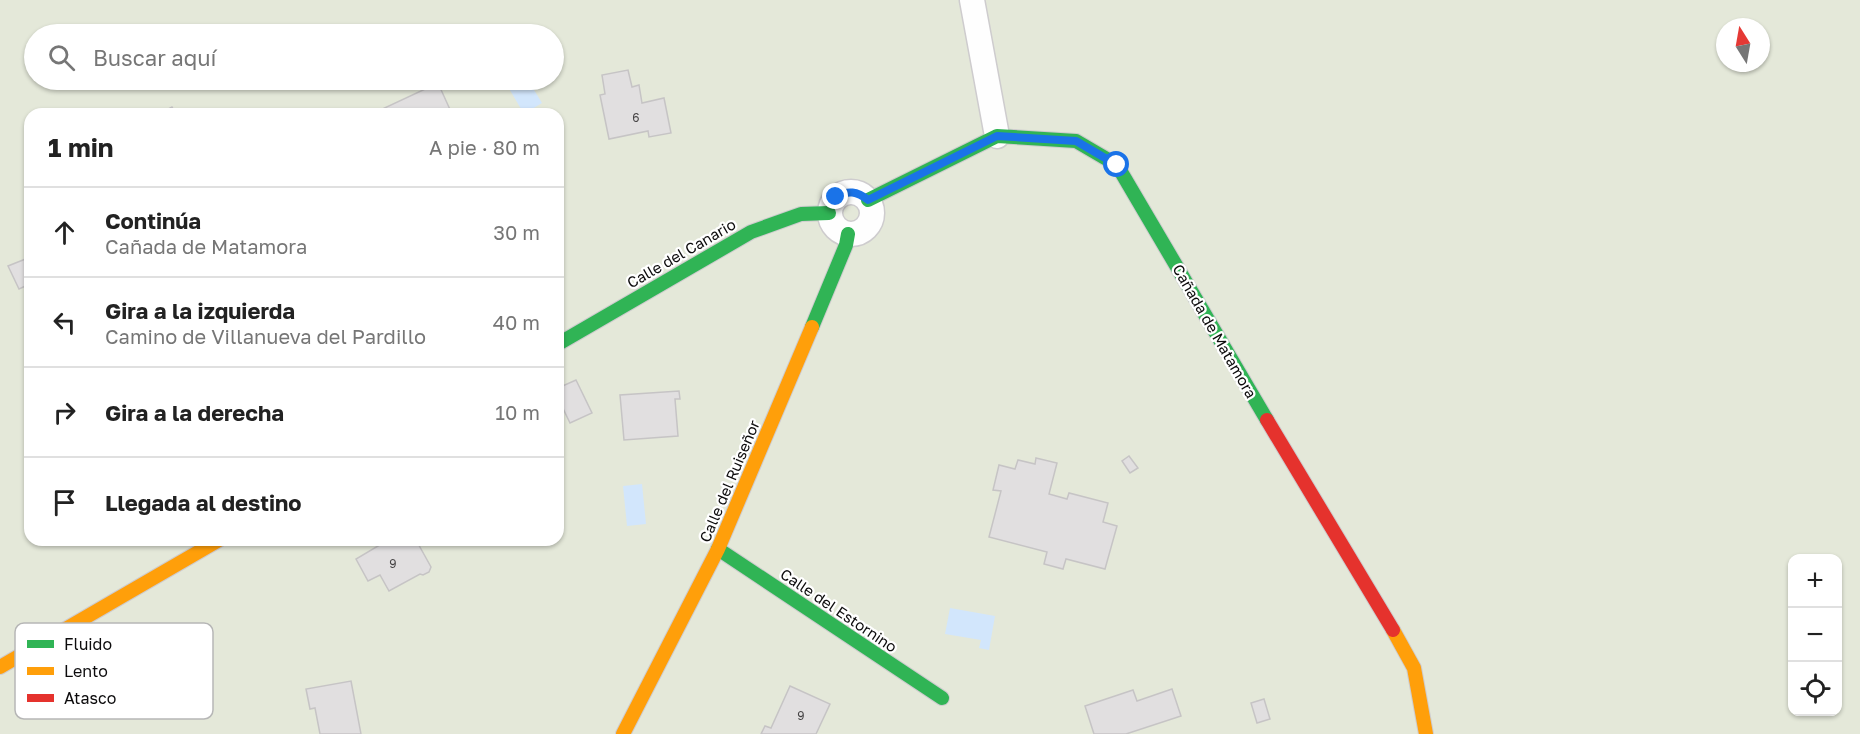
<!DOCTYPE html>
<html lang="es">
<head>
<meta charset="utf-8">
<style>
  body { margin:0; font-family:"Golos Text",sans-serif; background:#f2f2f2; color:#222 }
  .controls { position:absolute; right:18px; bottom:18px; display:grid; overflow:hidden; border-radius:12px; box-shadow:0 2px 4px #0004 }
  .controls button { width:54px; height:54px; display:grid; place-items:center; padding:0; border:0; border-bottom:2px solid #e0e0e0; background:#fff; color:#222; font:30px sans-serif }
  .compass { position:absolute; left:1716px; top:18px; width:54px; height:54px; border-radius:50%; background:#fff; box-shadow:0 2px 4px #0004; rotate:349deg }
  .stop { position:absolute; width:18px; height:18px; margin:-14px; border:4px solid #1a73e8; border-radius:50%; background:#fff }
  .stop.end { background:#1a73e8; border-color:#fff; box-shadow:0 2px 6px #0008 }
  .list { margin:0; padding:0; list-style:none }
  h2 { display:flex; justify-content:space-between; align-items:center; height:78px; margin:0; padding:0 24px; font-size:26px }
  h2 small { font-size:20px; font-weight:400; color:#767676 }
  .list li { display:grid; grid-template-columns:39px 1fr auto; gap:18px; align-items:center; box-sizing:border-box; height:90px; padding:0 24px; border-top:2px solid #e0e0e0 }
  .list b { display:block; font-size:22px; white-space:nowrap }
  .list p { margin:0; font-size:20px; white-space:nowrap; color:#767676 }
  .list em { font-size:20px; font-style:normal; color:#767676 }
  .icon { flex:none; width:33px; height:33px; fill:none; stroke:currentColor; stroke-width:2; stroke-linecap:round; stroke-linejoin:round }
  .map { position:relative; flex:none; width:1860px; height:734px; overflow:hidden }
  .search { position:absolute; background:#fff; box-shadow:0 2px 4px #0004; left:24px; top:24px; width:540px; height:66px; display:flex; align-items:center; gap:15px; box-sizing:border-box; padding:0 21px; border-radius:33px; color:#767676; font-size:22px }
  .panel { position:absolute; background:#fff; box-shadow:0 2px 4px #0004; left:24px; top:108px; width:540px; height:438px; border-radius:18px }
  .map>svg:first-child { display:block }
</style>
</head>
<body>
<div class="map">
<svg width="1860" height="734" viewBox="0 0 1860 734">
  <rect width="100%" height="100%" fill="#f9f7f9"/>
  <path fill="#e4e8d9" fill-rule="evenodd" d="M0,0h1860v734h-1860zM1725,27h36v36h-36zM34,34h520v46h-520zM30,114h528v426h-528zM1792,558h46v154h-46z"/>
  <g fill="#d2e6fc">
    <path d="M504,80h24l14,23 -18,11z"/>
    <path d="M642,484l4,40 -19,2 -4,-40z"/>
    <path d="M950,608l45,8 -6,34 -10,-2 2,-8 -36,-6z"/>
  </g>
  <g fill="#e1dfe0" stroke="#c6c4c5" stroke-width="1.5">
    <path d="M628,70l4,17 7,-2 3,18 22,-5 7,35 -22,4 -1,-6 -39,8 -9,-44 5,-1 -3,-19z"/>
    <path d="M438,83l14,31h-72l-2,-3z"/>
    <path d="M172,107l4,7h-17z"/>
    <path d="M28,258l2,4v22l-11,5 -11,-23z"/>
    <path d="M576,380l16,33 -22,10 -12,-25v-10z"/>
    <path d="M679,391l1,8h-5l3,37 -54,4 -4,-45z"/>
    <path d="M1129,456l9,12 -8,5 -8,-12z"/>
    <path d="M1036,458l21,5 -8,31 18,5 2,-6 39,10 -5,19 14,4 -12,43 -39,-10 -3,10 -19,-5 3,-12 -58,-15 12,-46 -8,-1 6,-25 16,4 3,-9 17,4z"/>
    <path d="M388,540h28l15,27 -2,5 -6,3 -3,-1 -31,17 -9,-16 -12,6 -12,-22z"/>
    <path d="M351,681l10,53h-41l-5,-26 -5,1 -4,-20z"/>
    <path d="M790,686l40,18 -14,30h-55l4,-8 6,2z"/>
    <path d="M1172,689l9,27 -55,18h-32l-9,-28 48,-16 4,11z"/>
    <path d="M1264,699l6,20 -13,4 -6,-20z"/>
  </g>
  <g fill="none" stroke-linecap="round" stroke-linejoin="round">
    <defs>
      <g id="street">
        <path d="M972,0l25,136"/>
        <circle cx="851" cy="213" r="21"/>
      </g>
      <g id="fast">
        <path d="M868,200l129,-64 79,5 41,24 150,255"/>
        <path d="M812,327l34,-82 2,-11"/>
        <path d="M558,344l193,-112 50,-18 28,-1"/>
        <path d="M718,549l224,149"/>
      </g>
      <g id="slow">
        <path d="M1393,630l21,38 12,66"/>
        <path d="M0,667l219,-127"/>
        <path d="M623,734l95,-185 94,-222"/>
      </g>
      <path id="jam" d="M1267,420l126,210"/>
    </defs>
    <use href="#street" stroke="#ceccce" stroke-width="27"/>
    <use href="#fast" stroke="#ceccce" stroke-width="16"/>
    <use href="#slow" stroke="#ceccce" stroke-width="16"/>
    <use href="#jam" stroke="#ceccce" stroke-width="16"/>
    <use href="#street" stroke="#fefefe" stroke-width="24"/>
    <use href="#fast" stroke="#30b455" stroke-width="14"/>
    <use href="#slow" stroke="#ff9f0a" stroke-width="14"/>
    <use href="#jam" stroke="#e5322d" stroke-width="14"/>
  </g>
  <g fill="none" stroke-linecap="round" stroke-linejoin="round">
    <path stroke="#1a73e8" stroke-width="8" d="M836,197c12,-7 21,-6 32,3l129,-64 79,5 41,24"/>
  </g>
  <g text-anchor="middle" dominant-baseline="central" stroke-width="4.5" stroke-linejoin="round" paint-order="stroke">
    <g font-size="12" fill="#444243">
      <text x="636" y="117">6</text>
      <text x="393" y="563">9</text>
      <text x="801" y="715">9</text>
    </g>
    <g font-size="15" fill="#0c0b0c" stroke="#fff">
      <text transform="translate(681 253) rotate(-30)">Calle del Canario</text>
      <text transform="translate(1215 331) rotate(60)">Cañada de Matamora</text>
      <text transform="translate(729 481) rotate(-67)">Calle del Ruiseñor</text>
      <text transform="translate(839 610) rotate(34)">Calle del Estornino</text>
    </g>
  </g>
  <rect x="15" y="623" width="198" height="96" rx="9" fill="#fff" stroke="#b6b6b6" stroke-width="1.5"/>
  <rect x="27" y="640" width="27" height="8" fill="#30b455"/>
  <rect x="27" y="667" width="27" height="8" fill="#ff9f0a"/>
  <rect x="27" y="694" width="27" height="8" fill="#e5322d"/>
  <g font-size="16" fill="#0c0b0c">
    <text x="64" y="650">Fluido</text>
    <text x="64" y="677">Lento</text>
    <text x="64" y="704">Atasco</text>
  </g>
</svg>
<div class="controls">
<button>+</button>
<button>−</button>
<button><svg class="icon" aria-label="locate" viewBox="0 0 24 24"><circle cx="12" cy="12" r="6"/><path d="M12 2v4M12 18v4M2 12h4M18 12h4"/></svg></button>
</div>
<svg class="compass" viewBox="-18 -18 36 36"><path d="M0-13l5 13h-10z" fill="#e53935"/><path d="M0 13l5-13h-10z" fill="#767676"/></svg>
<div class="stop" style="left:1117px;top:165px"></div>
<div class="stop end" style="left:836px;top:197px"></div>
<div class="search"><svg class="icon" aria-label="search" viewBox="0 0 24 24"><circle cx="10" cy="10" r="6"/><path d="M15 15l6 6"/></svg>Buscar aquí</div>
<section class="panel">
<h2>1 min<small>A pie · 80 m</small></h2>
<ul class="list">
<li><svg class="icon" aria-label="ahead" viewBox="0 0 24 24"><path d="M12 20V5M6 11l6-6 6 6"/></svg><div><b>Continúa</b><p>Cañada de Matamora</p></div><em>30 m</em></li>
<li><svg class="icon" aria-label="left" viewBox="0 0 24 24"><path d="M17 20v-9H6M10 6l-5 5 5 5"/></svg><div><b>Gira a la izquierda</b><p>Camino de Villanueva del Pardillo</p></div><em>40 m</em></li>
<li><svg class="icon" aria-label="right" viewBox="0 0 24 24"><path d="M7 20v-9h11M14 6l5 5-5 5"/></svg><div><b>Gira a la derecha</b></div><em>10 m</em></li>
<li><svg class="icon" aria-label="arrive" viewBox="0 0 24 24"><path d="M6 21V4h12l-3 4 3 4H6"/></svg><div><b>Llegada al destino</b></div></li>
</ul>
</section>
</div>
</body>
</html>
